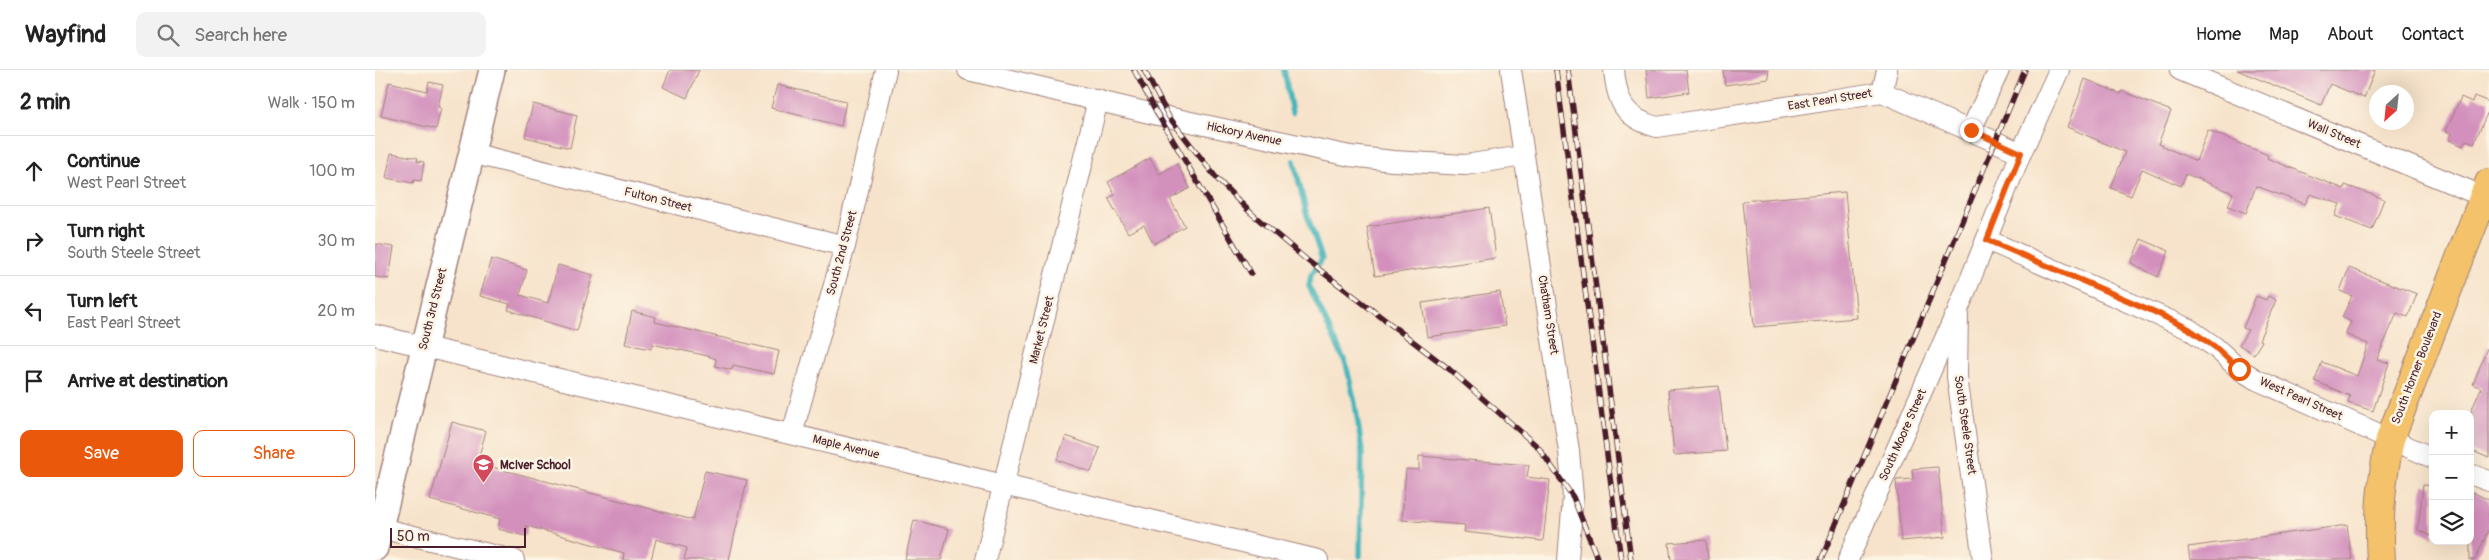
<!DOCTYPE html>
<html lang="en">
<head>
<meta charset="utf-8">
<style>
  body { margin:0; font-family:Pangolin,sans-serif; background:#f2f2f2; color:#222 }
  .controls { position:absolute; right:15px; bottom:15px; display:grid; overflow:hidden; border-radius:10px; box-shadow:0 5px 20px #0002 }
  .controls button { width:45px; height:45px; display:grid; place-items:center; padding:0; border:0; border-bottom:1px solid #e0e0e0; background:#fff; color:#222; font:25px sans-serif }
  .compass { position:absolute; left:1994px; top:15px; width:45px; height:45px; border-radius:50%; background:#fff; box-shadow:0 5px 20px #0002; rotate:207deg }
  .scale { position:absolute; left:15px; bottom:12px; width:136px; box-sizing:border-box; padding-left:5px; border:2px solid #4a1f2b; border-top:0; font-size:14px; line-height:18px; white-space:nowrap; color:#4a1f2b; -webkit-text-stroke:4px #fcf5e5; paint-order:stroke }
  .stop { position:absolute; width:15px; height:15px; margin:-11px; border:4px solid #ea580c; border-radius:50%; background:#fff }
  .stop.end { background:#ea580c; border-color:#fff; box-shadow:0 1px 5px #0008 }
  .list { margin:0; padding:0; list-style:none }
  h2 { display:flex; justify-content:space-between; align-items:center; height:65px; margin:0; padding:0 20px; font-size:21px }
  h2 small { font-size:16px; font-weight:400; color:#767676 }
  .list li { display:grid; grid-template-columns:32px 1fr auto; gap:15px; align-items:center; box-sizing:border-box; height:70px; padding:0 20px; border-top:1px solid #e0e0e0 }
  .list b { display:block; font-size:19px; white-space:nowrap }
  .list p { margin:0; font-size:16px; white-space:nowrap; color:#767676 }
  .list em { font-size:16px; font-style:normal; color:#767676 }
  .actions { display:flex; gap:10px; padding:15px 20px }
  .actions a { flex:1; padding:11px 0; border:1px solid #ea580c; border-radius:10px; text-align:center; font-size:18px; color:#ea580c }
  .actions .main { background:#ea580c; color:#fff }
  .icon { flex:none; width:28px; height:28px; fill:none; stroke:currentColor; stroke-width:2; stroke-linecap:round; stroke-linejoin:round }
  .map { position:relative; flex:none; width:2114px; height:490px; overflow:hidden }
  header { display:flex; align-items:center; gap:30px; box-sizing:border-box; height:70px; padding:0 25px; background:#fff; border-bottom:1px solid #e0e0e0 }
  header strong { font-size:24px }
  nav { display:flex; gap:28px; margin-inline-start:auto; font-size:18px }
  .search { width:350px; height:45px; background:#f2f2f2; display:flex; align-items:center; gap:12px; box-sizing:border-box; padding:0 18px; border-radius:10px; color:#767676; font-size:19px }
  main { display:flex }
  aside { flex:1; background:#fff }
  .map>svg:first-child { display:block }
</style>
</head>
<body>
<header>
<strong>Wayfind</strong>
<div class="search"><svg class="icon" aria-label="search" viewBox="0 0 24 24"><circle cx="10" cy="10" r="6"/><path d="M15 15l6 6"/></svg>Search here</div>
<nav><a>Home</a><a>Map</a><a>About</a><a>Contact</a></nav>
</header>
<main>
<aside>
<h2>2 min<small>Walk · 150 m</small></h2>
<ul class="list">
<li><svg class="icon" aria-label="ahead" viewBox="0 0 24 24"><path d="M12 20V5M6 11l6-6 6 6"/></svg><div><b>Continue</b><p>West Pearl Street</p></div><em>100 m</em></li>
<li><svg class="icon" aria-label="right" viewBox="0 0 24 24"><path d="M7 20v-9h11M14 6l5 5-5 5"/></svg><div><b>Turn right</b><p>South Steele Street</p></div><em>30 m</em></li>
<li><svg class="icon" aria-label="left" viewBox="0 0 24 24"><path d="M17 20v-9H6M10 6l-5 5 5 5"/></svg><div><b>Turn left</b><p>East Pearl Street</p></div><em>20 m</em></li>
<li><svg class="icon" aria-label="arrive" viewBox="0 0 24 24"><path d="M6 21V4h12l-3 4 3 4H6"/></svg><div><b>Arrive at destination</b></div></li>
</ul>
<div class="actions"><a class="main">Save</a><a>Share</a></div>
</aside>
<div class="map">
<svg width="2114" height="490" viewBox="0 0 2114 490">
  <rect width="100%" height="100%" fill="#fcf5e5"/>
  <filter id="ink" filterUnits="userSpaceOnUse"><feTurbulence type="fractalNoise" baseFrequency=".02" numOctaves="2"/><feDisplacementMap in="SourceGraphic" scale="10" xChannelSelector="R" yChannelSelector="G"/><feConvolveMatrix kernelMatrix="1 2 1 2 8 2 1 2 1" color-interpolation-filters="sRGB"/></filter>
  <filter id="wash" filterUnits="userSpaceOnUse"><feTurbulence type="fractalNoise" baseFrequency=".0096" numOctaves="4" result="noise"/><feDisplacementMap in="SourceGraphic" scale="20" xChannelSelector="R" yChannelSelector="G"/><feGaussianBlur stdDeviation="1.12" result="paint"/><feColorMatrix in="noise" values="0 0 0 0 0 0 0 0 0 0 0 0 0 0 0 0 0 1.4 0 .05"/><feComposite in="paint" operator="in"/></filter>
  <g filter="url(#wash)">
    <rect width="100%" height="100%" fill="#f7e3cb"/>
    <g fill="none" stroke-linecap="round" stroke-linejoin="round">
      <g stroke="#45b5bb" stroke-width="5.5">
        <path d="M909,0l8,43"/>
        <path d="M919,91l12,51 16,47 -11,16 -2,11 37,78 9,39 7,48 -2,105"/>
      </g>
    </g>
    <g id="blocks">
      <g fill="#d390bd">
        <path d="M295,0h29l-12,28 -24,-11z"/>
        <path d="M1271,0h40l3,22 -40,6z"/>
        <path d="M1348,0h45l1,9 -44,6z"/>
        <path d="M1862,0h138l-11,28 -34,-14 -9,21z"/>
        <path d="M1710,9l36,15 1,-3 49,20 -13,33 38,17 12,-31 60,25 -1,3 49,20 28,11 1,-4 39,14 -12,31 -37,-14 5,-12 -30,-10 -5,10 -49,-18 -10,27 -18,-7 5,-13 -47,-19 -5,12 -39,-17 -11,27 -20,-8 14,-36 -58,-25z"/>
        <path d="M14,12l38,9 2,-9 14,3 -5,22 3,1 -5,21 -55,-13z"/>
        <path d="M402,15l69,16 -5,25 -70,-18z"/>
        <path d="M2099,26l15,6v7l-15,34 -8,-3 -3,6 -14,-6 3,-6 -6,-3 15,-34 11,5z"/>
        <path d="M158,34l44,11 -7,33 -45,-11z"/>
        <path d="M16,83l27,5 -1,3 7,1 -3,19 -7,-1 -1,3 -27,-5z"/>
        <path d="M775,88l9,16 18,-10 13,24 -20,11 15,27 -31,18 -10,-19 -16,8 -20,-35 7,-3 -7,-13z"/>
        <path d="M1470,122l12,126 -103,9 -12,-126z"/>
        <path d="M1114,138l7,50 -121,18 -8,-49z"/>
        <path d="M1766,169l28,12 -11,26 -27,-14z"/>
        <path d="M0,174l19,3 -5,32 -14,-2z"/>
        <path d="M116,189l36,11 -7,25 28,8 10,-38 35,10 -16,56 -69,-21 2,-6 -30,-8z"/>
        <path d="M1974,198l68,26 -9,23 -11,-4 -20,46 12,4 -16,48 -25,-8 2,-7 -35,-15 7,-19 35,14 11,-32 -23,-10 6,-12 -9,-5 10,-21 -12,-5z"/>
        <path d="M1125,222l5,34 -78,11 -5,-34z"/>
        <path d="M1881,226l10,4 2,-4 8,4 -17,40 3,1 -8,13 -15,-9 9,-15 -5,-2z"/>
        <path d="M257,241l24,6 -1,5 124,29 -5,23 -41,-9 -1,5 -17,-4 1,-7 -8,-3 -56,-12 -1,5 -26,-5z"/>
        <path d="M2113,276h1v112l-19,-8v-36l11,-26 -8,-4z"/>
        <path d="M1344,316l7,65 -52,4 -6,-65z"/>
        <path d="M77,352l34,9 -9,32 216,57 12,-49 42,9 -18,80h-45l3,-12 -31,-9 -5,21h-28l1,-7 -97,-27 -2,10 -27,-7 2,-10 -70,-19z"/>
        <path d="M691,366l34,12 -9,24 -34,-12z"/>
        <path d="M1044,386l110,9 -2,12 23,3 -7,61 -79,-9 1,-7 -63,-5 4,-51 13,1z"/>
        <path d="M1563,397l7,70 -44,4 -5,-61 17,-1 -1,-10z"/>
        <path d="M2048,415l10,1v51l-15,-7z"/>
        <path d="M2095,421l19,9v29l-14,31h-5z"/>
        <path d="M539,450l35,9 -8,31h-36z"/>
        <path d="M1972,455l5,35h-162l-2,-13z"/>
        <path d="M1331,470l2,20h-37l-2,-17z"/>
      </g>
    </g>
  </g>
  <g filter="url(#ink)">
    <use href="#blocks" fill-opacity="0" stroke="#a0817b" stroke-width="1"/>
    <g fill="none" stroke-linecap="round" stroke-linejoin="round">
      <defs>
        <g id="minor">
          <path d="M593,0l190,45 192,41 43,5 72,4 58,-9"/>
          <path d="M1136,0l58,381 4,46 -5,63"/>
          <path d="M1239,0c3,32 10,48 43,57l225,-35 139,61"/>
          <path d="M1805,0l309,129"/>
          <path d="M1507,22l5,-22"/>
          <path d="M1596,60l28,-60"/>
          <path d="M96,83l374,93"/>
          <path d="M1612,170l202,89 26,18 24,22 18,11 176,78"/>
          <path d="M0,265l943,225"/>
          <path d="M417,364l53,-188 41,-176"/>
          <path d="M2095,404l19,7"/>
          <path d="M5,458l134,32"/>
          <path d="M610,490l113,-460"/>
          <path d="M1473,490l106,-242"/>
          <path d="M1608,490l-26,-183 1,-67 63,-157 38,-83"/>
        </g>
        <path id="tertiary" d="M0,478l117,-478"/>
        <path id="primary" d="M2006,490c-3,-43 0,-78 9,-121l99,-256"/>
      </defs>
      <use href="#minor" stroke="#a0817b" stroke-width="22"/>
      <use href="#tertiary" stroke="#a0817b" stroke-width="28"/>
      <use href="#primary" stroke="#a0817b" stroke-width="30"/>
      <use href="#minor" stroke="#fff" stroke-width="20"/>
      <use href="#tertiary" stroke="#fff" stroke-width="25"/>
      <use href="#primary" stroke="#f3c26a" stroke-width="28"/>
      <defs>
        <g id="rail">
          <path d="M759,0l24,45 93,158"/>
          <path d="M769,0l25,47 49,63 33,33 57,48 141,108 89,78 35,50 25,63"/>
          <path d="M1181,0l65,490"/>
          <path d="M1193,0l63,490"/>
          <path d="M1446,490l204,-490"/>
        </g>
      </defs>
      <use href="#rail" stroke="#4a1f2b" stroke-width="5.5"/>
      <use href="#rail" stroke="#fcf5e5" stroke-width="4" stroke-dasharray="11" stroke-linecap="butt"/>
    </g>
  </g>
  <g fill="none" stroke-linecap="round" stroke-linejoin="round" filter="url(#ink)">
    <path stroke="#ea580c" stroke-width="6" d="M1596,60l50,23 -34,87 168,72 34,17 26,18 24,22"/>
  </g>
  <defs>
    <symbol id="school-pin" viewBox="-11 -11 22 30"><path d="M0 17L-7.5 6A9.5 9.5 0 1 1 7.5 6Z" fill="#d1495b" stroke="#fcf5e5"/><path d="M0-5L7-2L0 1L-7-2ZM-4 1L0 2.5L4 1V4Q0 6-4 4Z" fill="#fff"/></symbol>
  </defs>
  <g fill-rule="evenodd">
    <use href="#school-pin" x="96" y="382" width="25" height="34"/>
  </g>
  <g text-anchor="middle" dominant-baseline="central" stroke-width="5" stroke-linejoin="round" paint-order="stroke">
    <g font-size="12" fill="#4a1f2b" stroke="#fcf5e5">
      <text transform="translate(1455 30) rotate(-9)">East Pearl Street</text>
      <text transform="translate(869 64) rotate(12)">Hickory Avenue</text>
      <text transform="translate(1959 64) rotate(23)">Wall Street</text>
      <text transform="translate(283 130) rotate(14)">Fulton Street</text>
      <text transform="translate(467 183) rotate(-75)">South 2nd Street</text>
      <text transform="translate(58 239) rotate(-76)">South 3rd Street</text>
      <text transform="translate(1173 245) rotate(81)">Chatham Street</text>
      <text transform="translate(667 260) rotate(-76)">Market Street</text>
      <text transform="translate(2042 298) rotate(-69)">South Horner Boulevard</text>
      <text transform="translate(1926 329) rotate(24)">West Pearl Street</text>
      <text transform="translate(1590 355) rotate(82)">South Steele Street</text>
      <text transform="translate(1528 365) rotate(-66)">South Moore Street</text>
      <text transform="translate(471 377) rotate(14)">Maple Avenue</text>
    </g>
    <g font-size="12" font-weight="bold" fill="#4a1f2b" stroke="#fcf5e5" text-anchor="start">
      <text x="125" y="395">McIver School</text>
    </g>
  </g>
</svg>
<div class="controls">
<button>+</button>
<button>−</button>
<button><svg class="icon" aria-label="layers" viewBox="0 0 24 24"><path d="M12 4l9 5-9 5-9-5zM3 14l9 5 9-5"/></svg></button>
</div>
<svg class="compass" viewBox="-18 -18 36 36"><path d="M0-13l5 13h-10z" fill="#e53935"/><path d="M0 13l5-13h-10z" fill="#767676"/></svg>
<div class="scale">50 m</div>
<div class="stop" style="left:1864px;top:299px"></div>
<div class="stop end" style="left:1596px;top:60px"></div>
</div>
</main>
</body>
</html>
